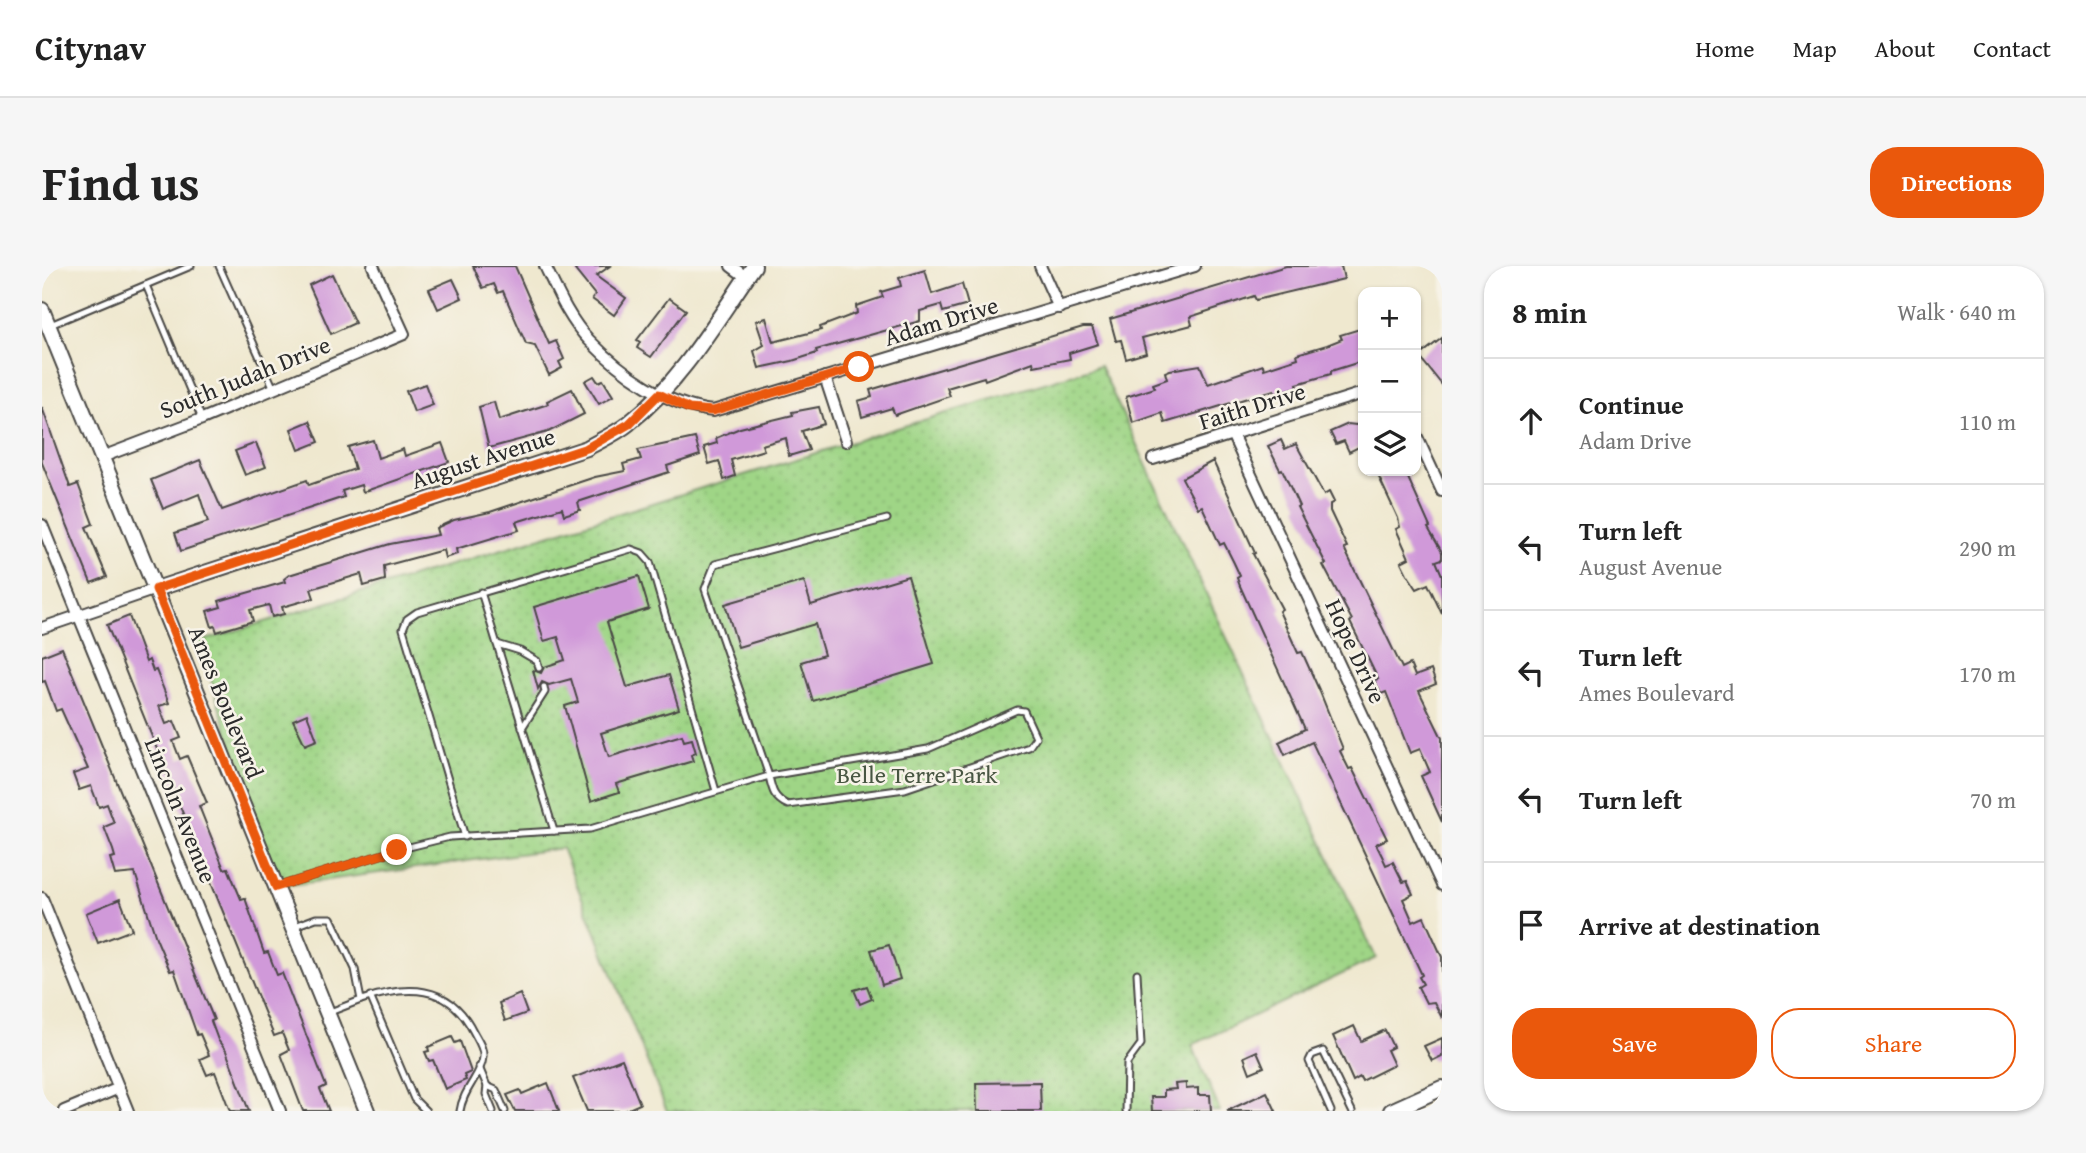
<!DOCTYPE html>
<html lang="en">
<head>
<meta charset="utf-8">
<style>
  body { margin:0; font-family:"Gentium Book Plus",serif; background:#f6f6f6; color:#222 }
  .controls { position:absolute; right:21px; top:21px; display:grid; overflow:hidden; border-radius:14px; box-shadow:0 2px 5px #0004 }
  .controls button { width:63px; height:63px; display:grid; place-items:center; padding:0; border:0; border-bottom:2px solid #e0e0e0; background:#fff; color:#222; font:35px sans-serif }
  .stop { position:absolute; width:21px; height:21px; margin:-16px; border:5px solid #ea580c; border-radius:50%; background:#fff }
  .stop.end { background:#ea580c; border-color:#fff; box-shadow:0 2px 7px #0008 }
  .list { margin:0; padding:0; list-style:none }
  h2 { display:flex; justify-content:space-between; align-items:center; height:91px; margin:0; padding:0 28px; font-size:30px }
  h2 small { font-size:23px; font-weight:400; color:#767676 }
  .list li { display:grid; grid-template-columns:46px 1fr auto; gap:21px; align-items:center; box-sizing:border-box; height:126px; padding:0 28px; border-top:2px solid #e0e0e0 }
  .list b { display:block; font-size:26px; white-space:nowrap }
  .list p { margin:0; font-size:23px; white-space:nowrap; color:#767676 }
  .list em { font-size:23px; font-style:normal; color:#767676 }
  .actions { display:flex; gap:14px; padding:21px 28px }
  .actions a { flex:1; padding:16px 0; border:2px solid #ea580c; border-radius:28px; text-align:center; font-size:24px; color:#ea580c }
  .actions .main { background:#ea580c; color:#fff }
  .icon { flex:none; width:38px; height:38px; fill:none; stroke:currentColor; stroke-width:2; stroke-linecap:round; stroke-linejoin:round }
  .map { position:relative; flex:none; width:1400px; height:845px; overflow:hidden; border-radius:28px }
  header { display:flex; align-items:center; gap:42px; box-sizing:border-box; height:98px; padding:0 35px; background:#fff; border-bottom:2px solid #e0e0e0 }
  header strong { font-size:33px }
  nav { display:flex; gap:38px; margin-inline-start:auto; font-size:24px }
  .intro { display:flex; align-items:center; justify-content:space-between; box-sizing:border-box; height:168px; padding:0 42px }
  h1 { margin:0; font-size:49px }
  .button { padding:18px 32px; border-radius:28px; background:#ea580c; color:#fff; font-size:24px; font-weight:700 }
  main { display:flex; gap:42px; padding:0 42px }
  aside { flex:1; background:#fff; border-radius:28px; box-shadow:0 2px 5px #0004 }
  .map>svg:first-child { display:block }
</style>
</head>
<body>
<header>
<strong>Citynav</strong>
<nav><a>Home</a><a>Map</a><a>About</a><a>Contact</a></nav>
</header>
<div class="intro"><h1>Find us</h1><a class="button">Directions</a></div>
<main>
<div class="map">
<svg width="1400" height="845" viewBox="0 0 1400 845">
  <defs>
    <pattern id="park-dots" width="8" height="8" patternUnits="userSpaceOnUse" patternTransform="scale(1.75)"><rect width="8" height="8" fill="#9fd586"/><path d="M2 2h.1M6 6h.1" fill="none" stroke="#89b774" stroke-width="1.8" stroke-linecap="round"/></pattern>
  </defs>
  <rect width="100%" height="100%" fill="#f7f3e8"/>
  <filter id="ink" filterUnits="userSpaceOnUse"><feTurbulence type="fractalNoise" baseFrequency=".0143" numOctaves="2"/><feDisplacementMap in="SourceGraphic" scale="14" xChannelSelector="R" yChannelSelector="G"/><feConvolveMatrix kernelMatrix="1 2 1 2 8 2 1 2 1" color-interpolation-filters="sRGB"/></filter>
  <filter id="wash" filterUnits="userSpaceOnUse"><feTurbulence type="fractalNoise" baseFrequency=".00686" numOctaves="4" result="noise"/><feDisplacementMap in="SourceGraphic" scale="28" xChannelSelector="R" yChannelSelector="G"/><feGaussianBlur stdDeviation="1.57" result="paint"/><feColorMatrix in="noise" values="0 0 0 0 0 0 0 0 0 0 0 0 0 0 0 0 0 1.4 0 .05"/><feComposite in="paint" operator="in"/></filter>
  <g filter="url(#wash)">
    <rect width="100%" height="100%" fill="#efe8cf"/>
    <path fill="url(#park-dots)" stroke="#658058" stroke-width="2" d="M1058,100l276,592 -184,87 28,66h-553l-105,-263 -286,39 -77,-245z"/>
    <g id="blocks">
      <g fill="#d099d9">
        <path d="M431,0h42l34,78 7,-3 8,18 -5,3 3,6 -13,7 -14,-29 -9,-2 -23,-53 -5,2 -4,-9 -11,4z"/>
        <path d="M537,0h31l-14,10 30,22 -12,17 -22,-16 3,-4 -20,-25z"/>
        <path d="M1244,0h55l3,13 -88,21 -2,-4 -64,21 2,8 -50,13 4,15 -20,6 -5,-19 -5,1 -6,-22z"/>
        <path d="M883,4l7,24 30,-10 6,21 -25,7 -2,-7 -21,6v10l-104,29 1,3 -25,8 -33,7 -5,-17 10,-6 -8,-24 10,-3 7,24 48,-12 -1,-3 37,-14 -1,-7 27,-9 -2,-5 20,-6 -2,-8z"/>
        <path d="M290,8l23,49 -24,11 -22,-49z"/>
        <path d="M411,13l9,19 -24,11 -9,-20z"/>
        <path d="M627,32l17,12 -35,47 -14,-9 3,-6 -3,-2z"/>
        <path d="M1041,61h9l6,17 -29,9 1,6 -36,7 -1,-4 -48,18 -1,-3 -37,11 3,8 -55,19 -3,-7 -30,9 -4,-16 14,-4 -2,-7z"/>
        <path d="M1321,62v33l-32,10v3l-34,10 1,3 -22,6 -2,-3 -109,33 -3,-10 -29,10 -7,-26 29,-9 -2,-4 14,-5 -2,-7 5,-2 30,-5 8,19 55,-19 1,4 34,-11 -1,-4 30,-9 15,-6 -2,-4z"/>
        <path d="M1400,72v47l-23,-29z"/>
        <path d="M552,110l4,6 5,-2 10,16 -14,8 -14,-23z"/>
        <path d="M383,118l8,21 -19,7 -8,-21z"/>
        <path d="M530,123l12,25 -36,18 -59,16 -10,-41 15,-5 5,18 49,-16 -1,-3z"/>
        <path d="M0,141l28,80 8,-3 15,40 -7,3 21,50 -16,6 -49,-120z"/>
        <path d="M777,141l5,17 -22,7 7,19 -20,6 -3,-18 -24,7 2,5 -33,10 4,16 -11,4 -5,-19 -10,3 -5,-17 13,-4 -1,-5 24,-10 53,-13 -1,-3z"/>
        <path d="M268,155l9,21 -20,8 -8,-21z"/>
        <path d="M1321,156v23l-14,7 -5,-11 -8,3 -6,-12 18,-8 8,1z"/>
        <path d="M653,172l5,17 -33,11 2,6 -91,30 2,8 -16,5 -2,-7 -46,14 3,8 -63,19 1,5 -12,4 -2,-8 -59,16 1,14 -21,6 -3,-12 -50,15 3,9 -32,9 2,7 -12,3 -3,-12 -19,5 3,11 -36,11 -2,-6 -3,1 -5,-16 14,-4 -2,-6 66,-19 -1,-3 5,-4 101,-31 48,-9 -2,-7 18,-8 36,-8 105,-35 30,-6 -2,-7 18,-5 -3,-9z"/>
        <path d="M331,174l5,18 25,-9 2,7 37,-13 7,19 -86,30 -2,-7 -19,6 2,6 -163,54 -6,-18 33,-11 -9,-28 -36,15 -12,-29 49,-20 22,50 85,-30 2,5 46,-16 -7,-22z"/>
        <path d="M1239,174l4,9 11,-5 28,51 5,-3 5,10 -4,2v7l17,36 -3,1 58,120 8,-4 5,12 16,-6 5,14 -17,7 23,47v84l-21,-46 9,-4 -10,-23 -10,4 -24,-61 -5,2 -7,-14 4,-1 -28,-57 2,-2 -29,-55 3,-1 -29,-57 2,-1 -17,-37 -2,1 -12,-24z"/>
        <path d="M214,177l10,24 -21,8 -10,-24z"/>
        <path d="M1171,195l42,92 -2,1 29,55 -3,2 19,42 4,-1 18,40 23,57 -3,2 9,18 3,-1 35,71 -11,5 6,12 4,9 7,-3 10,20 4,-1 6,13 -10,5 10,23 11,-5 18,40v61l-8,-16 -8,1 -8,-16 5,-3 -4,-7 3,-2 -110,-233 -27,13 -6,-13 26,-13 -65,-143 -3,-8 3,-2 -6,-13 -10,-20 -4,2 -18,-39 -4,2 -16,-30z"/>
        <path d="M1334,205h29l25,56 -2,1 14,24v7l-6,2 6,14v39l-14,-30 -11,5 -10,-15 -6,-12 8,-4 -13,-29 4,-2 -2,-9z"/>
        <path d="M597,310l10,33 -42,13 20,65 42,-12 10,34 -78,24 8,24 73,-22 2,6 8,-2 4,14 -5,2 2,6 -77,23 3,8 -28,9 -26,-95 13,-4 -7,-23 -22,6 -7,-3 -4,7 -5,-19 8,3 3,-6 21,-7 -7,-23 -14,4 -10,-34z"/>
        <path d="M866,310l26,88 -121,37 -12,-39 23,-7 -9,-31 -77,23 -13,-43 79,-23 7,24z"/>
        <path d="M87,350l17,46 3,-2 4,11 3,-1 13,33 -10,3 7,18 8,-3 7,17 -8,3 7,18 7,-3 20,47 -8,3 25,63 4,-1 13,31 4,-1 19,55 4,-1 9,23 5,-2 44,113 -6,3 9,22h-26l-22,-57 8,-4 -7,-17 -8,3 -78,-190 -89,-221z"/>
        <path d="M20,382l152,372 -3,1 7,19 8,11 23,60h-19l-15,-39 -8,3 -7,-16 9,-4 -9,-21 -3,1 -23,-65 -4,1 -14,-33 -21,-65 -20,2 -5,-17 5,-1 -2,-7 -9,-23 10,-4 -7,-19 -8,3 -8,-21 -12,4 -6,-16 15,-5 -27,-60 -5,2 -11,-30 -3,1v-26z"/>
        <path d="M265,448l10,26 -12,5 -12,-25z"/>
        <path d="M78,633l12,31 -34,13 -12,-30z"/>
        <path d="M847,679l11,34 -18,6 -11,-35z"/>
        <path d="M825,720l5,13 -12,5 -6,-14z"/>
        <path d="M478,728l7,19 -22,8 -6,-18z"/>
        <path d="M1312,760l7,15 24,-11 8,17 -6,3 7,15 -32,16 -2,-4 -7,4 -20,-45z"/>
        <path d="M410,771l3,6 5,-2 11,31 -7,3 2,5 -21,9 -12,-29 -4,1 -4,-9 4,-1 -1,-4z"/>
        <path d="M1400,772v18l-10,5 -8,-15z"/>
        <path d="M1215,785l7,16 -14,6 -6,-16z"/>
        <path d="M580,793l18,45 -16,7h-37l-14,-33z"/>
        <path d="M998,816l1,29h-64l-1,-28z"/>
        <path d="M506,817l11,28h-44l-8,-16 13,-5 2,4z"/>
        <path d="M1144,817v6l12,-1v7h12l1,16h-59l-1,-14h13v-7l12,-1 -1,-5z"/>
        <path d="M1225,826l9,19h-49z"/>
      </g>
    </g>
  </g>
  <g filter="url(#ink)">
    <use href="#blocks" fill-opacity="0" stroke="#484744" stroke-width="2"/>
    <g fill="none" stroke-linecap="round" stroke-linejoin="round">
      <defs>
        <g id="lane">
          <path d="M177,0l55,123"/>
          <path d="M104,19l56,134"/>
          <path d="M6,60l143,-60"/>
          <path d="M439,326l73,239"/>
          <path d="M455,378l23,7 17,10 2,7"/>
          <path d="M480,462l23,-36 -1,-5"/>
          <path d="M423,571l-62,-208 4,-10 10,-7 214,-63 11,4 8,9 66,229"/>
          <path d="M234,621l121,-37 53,-13 140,-8 179,-53 159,-27 89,-39 7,1 12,26 -7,10 -124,42 -117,16c-14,-6 -16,-15 -19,-29l-64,-187 10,-25 172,-45"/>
          <path d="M253,660l21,-8h15l24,51 6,31 -31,12"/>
          <path d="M328,730l44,103 12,12"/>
          <path d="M319,734c45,-15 88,-17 112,31 4,8 11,17 10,26 -1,17 -20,32 -23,54"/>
          <path d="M437,801l8,19"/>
          <path d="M451,845l-7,-17 1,-8 9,4 9,21"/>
          <path d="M1084,845l1,-48 14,-19 -4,-71"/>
          <path d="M1289,845l-22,-50 3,-6 11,-4 29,60"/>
        </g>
        <g id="street">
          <path d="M503,0c12,25 24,53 44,74 32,33 78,66 124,71l482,-145"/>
          <path d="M689,0l15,11"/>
          <path d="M998,0l19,42"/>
          <path d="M783,111l21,64"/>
          <path d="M1190,168l210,451"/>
          <path d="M1374,169l26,56"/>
          <path d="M60,191l100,-38 202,-85 -31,-68"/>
          <path d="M1111,193l210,-66"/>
          <path d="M0,259l238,586"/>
          <path d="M0,362l114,-39"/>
          <path d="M0,632l86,213"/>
          <path d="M22,845l55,-23"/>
        </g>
        <g id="secondary">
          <path d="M0,44l325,801"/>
          <path d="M114,323l431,-141c14,-8 30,-15 42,-25 52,-41 88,-104 125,-157"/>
          <path d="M1349,845l51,-23"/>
        </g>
      </defs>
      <use href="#lane" stroke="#484744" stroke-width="9"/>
      <use href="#street" stroke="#484744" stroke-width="14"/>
      <use href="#secondary" stroke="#484744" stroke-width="18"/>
      <use href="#lane" stroke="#fff" stroke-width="5"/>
      <use href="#street" stroke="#fff" stroke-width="10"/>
      <use href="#secondary" stroke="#fff" stroke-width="14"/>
    </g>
  </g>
  <g fill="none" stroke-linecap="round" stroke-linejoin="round" filter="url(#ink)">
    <path stroke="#ea580c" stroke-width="9" d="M355,584l-121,37 -120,-298 431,-141 42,-24 30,-30 30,15 24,2 146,-44"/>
  </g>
  <g text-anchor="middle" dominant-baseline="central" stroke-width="5" stroke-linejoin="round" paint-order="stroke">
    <g font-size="24" fill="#2b2b2b" stroke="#f7f3e8">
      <text transform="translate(899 55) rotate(-17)">Adam Drive</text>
      <text transform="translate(203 111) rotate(-22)">South Judah Drive</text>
      <text transform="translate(1210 140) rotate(-17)">Faith Drive</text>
      <text transform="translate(441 192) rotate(-18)">August Avenue</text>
      <text transform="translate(1314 385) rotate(65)">Hope Drive</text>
      <text transform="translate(184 436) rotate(68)">Ames Boulevard</text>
      <text transform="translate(139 544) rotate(68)">Lincoln Avenue</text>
    </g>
    <g font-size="24" fill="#485642" stroke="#f7f3e8">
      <text x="875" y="508">Belle Terre Park</text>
    </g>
  </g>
</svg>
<div class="controls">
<button>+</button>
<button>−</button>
<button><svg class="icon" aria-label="layers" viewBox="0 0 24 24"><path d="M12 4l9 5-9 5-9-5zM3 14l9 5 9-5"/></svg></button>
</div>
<div class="stop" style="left:817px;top:101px"></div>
<div class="stop end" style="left:355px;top:584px"></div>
</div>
<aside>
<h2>8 min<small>Walk · 640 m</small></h2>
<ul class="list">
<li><svg class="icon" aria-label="ahead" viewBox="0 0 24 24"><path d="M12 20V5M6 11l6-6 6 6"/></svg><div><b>Continue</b><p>Adam Drive</p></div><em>110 m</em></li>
<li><svg class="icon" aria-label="left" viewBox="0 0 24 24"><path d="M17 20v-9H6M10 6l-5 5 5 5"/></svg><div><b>Turn left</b><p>August Avenue</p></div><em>290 m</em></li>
<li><svg class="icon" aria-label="left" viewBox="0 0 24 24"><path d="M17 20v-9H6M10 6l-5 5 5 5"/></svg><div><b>Turn left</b><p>Ames Boulevard</p></div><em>170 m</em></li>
<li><svg class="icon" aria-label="left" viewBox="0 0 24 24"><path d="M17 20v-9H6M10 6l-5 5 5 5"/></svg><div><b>Turn left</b></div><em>70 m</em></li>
<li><svg class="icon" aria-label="arrive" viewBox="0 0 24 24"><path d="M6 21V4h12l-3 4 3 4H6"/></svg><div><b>Arrive at destination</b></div></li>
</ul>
<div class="actions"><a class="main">Save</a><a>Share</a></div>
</aside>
</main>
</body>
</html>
